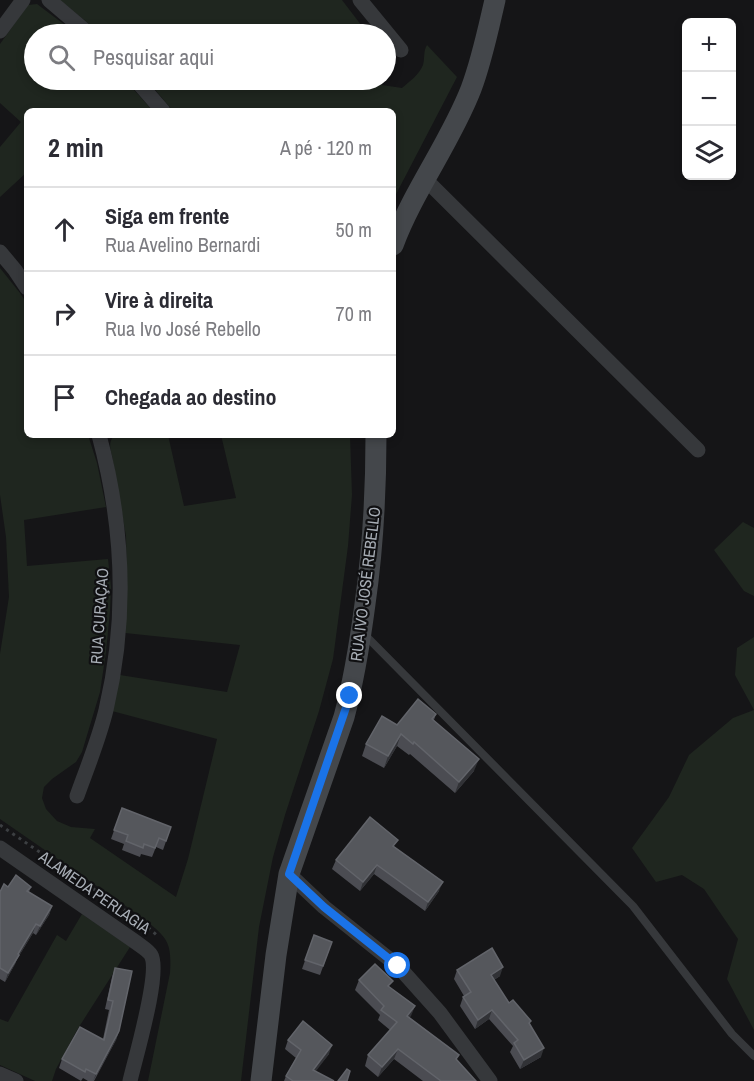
<!DOCTYPE html>
<html lang="pt">
<head>
<meta charset="utf-8">
<style>
  body { margin:0; font-family:"Archivo Narrow",sans-serif; background:#f2f2f3; color:#2b2b33 }
  .controls { position:absolute; right:18px; top:18px; display:grid; overflow:hidden; border-radius:9px; box-shadow:0 3px 9px #0003 }
  .controls button { width:54px; height:54px; display:grid; place-items:center; padding:0; border:0; border-bottom:2px solid #e1e1e2; background:#fff; color:#2b2b33; font:30px sans-serif }
  .stop { position:absolute; width:18px; height:18px; margin:-14px; border:4px solid #1a73e8; border-radius:50%; background:#fff }
  .stop.end { background:#1a73e8; border-color:#fff; box-shadow:0 2px 6px #0008 }
  .list { margin:0; padding:0; list-style:none }
  h2 { display:flex; justify-content:space-between; align-items:center; height:78px; margin:0; padding:0 24px; font-size:26px }
  h2 small { font-size:20px; font-weight:400; color:#7c7c81 }
  .list li { display:grid; grid-template-columns:39px 1fr auto; gap:18px; align-items:center; box-sizing:border-box; height:84px; padding:0 24px; border-top:2px solid #e1e1e2 }
  .list b { display:block; font-size:22px; white-space:nowrap }
  .list p { margin:0; font-size:20px; white-space:nowrap; color:#7c7c81 }
  .list em { font-size:20px; font-style:normal; color:#7c7c81 }
  .icon { flex:none; width:33px; height:33px; fill:none; stroke:currentColor; stroke-width:2; stroke-linecap:round; stroke-linejoin:round }
  .map { position:relative; flex:none; width:754px; height:1081px; overflow:hidden }
  .search { position:absolute; background:#fff; box-shadow:0 3px 9px #0003; left:24px; top:24px; width:372px; height:66px; display:flex; align-items:center; gap:15px; box-sizing:border-box; padding:0 21px; border-radius:33px; color:#7c7c81; font-size:22px }
  .panel { position:absolute; background:#fff; box-shadow:0 3px 9px #0003; left:24px; top:108px; width:372px; height:330px; border-radius:9px }
  .map>svg:first-child { display:block }
</style>
</head>
<body>
<div class="map">
<svg width="754" height="1081" viewBox="0 0 754 1081">
  <rect width="100%" height="100%" fill="#151517"/>
  <g fill="#1f261f">
    <path d="M60,0h282l26,34h-267z"/>
    <path d="M37,4l40,30h-43v46h91l28,31h-126v61l-27,25v-50l21,-25 -21,-19v-59l28,-39z"/>
    <path d="M427,45l30,32 -64,123v-89h-220l-26,-31h228l7,5 20,3c8,-7 17,-13 21,-23 2,-7 0,-13 4,-20z"/>
    <path d="M0,268l20,25 7,11v131h61l9,28 9,44 -82,13 3,46 81,-7 3,28 -1,24 -4,41 -6,40 -18,60 -6,10 -24,17 -8,8 -2,11 4,11 11,12 14,6 24,2 -5,9 86,59 12,-38 29,-120 -105,-28 8,-36 107,17 13,-47 -115,-12 2,-42 -1,-55 -14,-80c-2,-8 -4,-15 3,-21h53l16,71 52,-8 -15,-63h129l2,60 -4,51 -15,113 -14,52 -34,104 -12,42 -14,70 -18,154h-93l22,-108c2,-32 -3,-35 -27,-55l-143,-99v-165l9,-57 -3,-60 -6,-42z"/>
    <path d="M743,522l11,6v68l-10,-5 -30,-41z"/>
    <path d="M754,637v73l-19,-35 2,-27z"/>
    <path d="M754,710v320l-27,-51 11,-40 -34,-50 -22,-14 -26,7 -24,-34 37,-51 20,-42 44,-37z"/>
    <path d="M82,914l48,33 -53,83 -21,39 -4,12h-17l-35,-16v-46l8,3 49,-87 9,6z"/>
  </g>
  <g fill="none" stroke-linecap="round" stroke-linejoin="round">
    <path stroke="#3c3f42" stroke-width="3" stroke-dasharray="3 4.5" stroke-linecap="butt" d="M0,825l142,97 17,15"/>
    <path stroke="#36383b" stroke-width="8" d="M365,635l268,271 99,128 22,22"/>
    <g stroke="#36383b" stroke-width="15">
      <path d="M49,0l40,34"/>
      <path d="M360,0l41,50"/>
      <path d="M0,31l23,-31"/>
      <path d="M136,80l27,31"/>
      <path d="M425,179l273,271"/>
      <path d="M0,252l15,18 12,18"/>
      <path d="M77,796c10,-28 22,-57 29,-86 22,-93 18,-183 -7,-275"/>
      <path d="M0,848l137,95c4,3 12,8 14,12 10,17 -16,104 -21,126"/>
      <path d="M289,874l35,33 74,59 42,47 50,68"/>
      <path d="M0,1074l16,7"/>
    </g>
    <g stroke="#44474b" stroke-width="21">
      <path d="M393,245c20,-54 57,-102 78,-156 11,-29 17,-59 24,-89"/>
      <path d="M261,1081l15,-126 13,-81 55,-157c10,-37 16,-75 21,-113 8,-56 11,-112 11,-169"/>
    </g>
  </g>
  <g fill="#4b4c52">
    <path d="M436,714l-2,6 40,51 -19,22 -45,-39 -1,1 -12,-9 -13,22 -22,-12 4,-12 31,-19z"/>
    <path d="M122,808l49,19 -8,23 -7,-3 -4,10 -11,-3 -1,3 -18,-7 2,-6 -13,-5z"/>
    <path d="M395,848l44,43 -14,20 -51,-37 -14,17 -28,-22 4,-9z"/>
    <path d="M8,887h23l-2,5 23,14 -3,9 -13,20 -3,-2 -16,26 -2,5 -10,18 -5,-3v-87z"/>
    <path d="M314,935l18,7 -12,33 -18,-6z"/>
    <path d="M115,968l4,63 -3,9 -22,41h-6l-5,-3 -2,3 -22,-13 3,-9 41,-20 6,-29 -4,-1 7,-32z"/>
    <path d="M457,970l43,6 -6,4 15,23 21,21 11,33 -21,12 -10,-17 3,-6 -24,-27 -14,10 -15,-23 3,-9 1,-1 -10,-17z"/>
    <path d="M359,980l31,8 25,18 -6,12 48,43 19,20h-53l-29,-22 -16,18 -13,-11 3,-11 22,-25 -12,-10 2,-5 -25,-25z"/>
    <path d="M288,1040l41,14 -14,17 19,10h-50l2,-5 10,-18 -11,-9z"/>
  </g>
  <g fill="#313236">
    <path d="M401,734l-4,12 -13,22 4,-12z"/>
    <path d="M479,759l-5,12 -19,22 4,-11z"/>
    <path d="M377,865l-3,9 -14,17 3,-9z"/>
    <path d="M443,882l-4,9 -14,20 3,-9z"/>
    <path d="M52,906l-3,9 -13,20 4,-9z"/>
    <path d="M36,924l-3,9 -16,26 -2,5 -10,18 3,-9 10,-19z"/>
    <path d="M503,967l-3,9 -13,8 4,-9z"/>
    <path d="M415,1006l-4,10 -8,10 4,-10z"/>
    <path d="M492,1010l-3,9 -14,10 3,-9z"/>
    <path d="M119,1031l-3,9 -23,41 3,-7z"/>
    <path d="M332,1045l-3,9 -19,25 3,-9z"/>
    <path d="M544,1048l-3,9 -21,12 4,-9z"/>
    <path d="M398,1049l-4,10 -16,18 4,-10z"/>
  </g>
  <g fill="#55575c" stroke="#62646a" stroke-width="1.5">
    <path d="M418,699l18,15 -4,5 47,40 -20,23 -45,-40 -1,2 -12,-10 -13,22 -22,-12 16,-28 15,9z"/>
    <path d="M122,808l49,19 -5,14 -7,-3 -4,10 -11,-4 -1,4 -17,-7 2,-6 -14,-5z"/>
    <path d="M370,817l28,23 -5,6 50,36 -15,20 -51,-37 -14,17 -27,-22z"/>
    <path d="M16,875l15,12 -4,4 25,15 -12,20 -4,-2 -18,30 1,1 -11,18 -8,-5v-76l4,-8 4,3z"/>
    <path d="M314,935l18,7 -9,24 -18,-6z"/>
    <path d="M492,948l11,19 -12,8 18,28 4,-3 18,21 -2,2 15,25 -20,12 -10,-17 4,-3 -26,-30 -14,10 -15,-23 8,-5 -14,-22z"/>
    <path d="M375,964l18,17 -5,5 27,20 -8,10 52,39 -3,4 20,22h-35l-43,-32 -16,18 -14,-12 29,-33 -16,-12 3,-4 -25,-26z"/>
    <path d="M115,968l17,3 -13,60 -23,43 -10,-5 -1,3 -23,-13 18,-32 24,13 9,-39 -5,-1z"/>
    <path d="M303,1021l29,24 -19,25 21,11h-41l-7,-5 15,-26 -13,-10z"/>
    <path d="M347,1069l3,2 -3,10h-9z"/>
  </g>
  <g fill="none" stroke-linecap="round" stroke-linejoin="round">
    <path stroke="#1a73e8" stroke-width="8" d="M350,696l-61,178 35,33 74,59"/>
  </g>
  <g text-anchor="middle" dominant-baseline="central" stroke-width="4.5" stroke-linejoin="round" paint-order="stroke">
    <g font-size="16" fill="#a8aeb6" stroke="#101012">
      <text transform="translate(365 584) rotate(-83)">RUA IVO JOSÉ REBELLO</text>
      <text transform="translate(99 616) rotate(-86)">RUA CURAÇAO</text>
      <text transform="translate(95 892) rotate(35)">ALAMEDA PERLAGIA</text>
    </g>
  </g>
</svg>
<div class="controls">
<button>+</button>
<button>−</button>
<button><svg class="icon" aria-label="layers" viewBox="0 0 24 24"><path d="M12 4l9 5-9 5-9-5zM3 14l9 5 9-5"/></svg></button>
</div>
<div class="stop" style="left:398px;top:966px"></div>
<div class="stop end" style="left:350px;top:696px"></div>
<div class="search"><svg class="icon" aria-label="search" viewBox="0 0 24 24"><circle cx="10" cy="10" r="6"/><path d="M15 15l6 6"/></svg>Pesquisar aqui</div>
<section class="panel">
<h2>2 min<small>A pé · 120 m</small></h2>
<ul class="list">
<li><svg class="icon" aria-label="ahead" viewBox="0 0 24 24"><path d="M12 20V5M6 11l6-6 6 6"/></svg><div><b>Siga em frente</b><p>Rua Avelino Bernardi</p></div><em>50 m</em></li>
<li><svg class="icon" aria-label="right" viewBox="0 0 24 24"><path d="M7 20v-9h11M14 6l5 5-5 5"/></svg><div><b>Vire à direita</b><p>Rua Ivo José Rebello</p></div><em>70 m</em></li>
<li><svg class="icon" aria-label="arrive" viewBox="0 0 24 24"><path d="M6 21V4h12l-3 4 3 4H6"/></svg><div><b>Chegada ao destino</b></div></li>
</ul>
</section>
</div>
</body>
</html>
